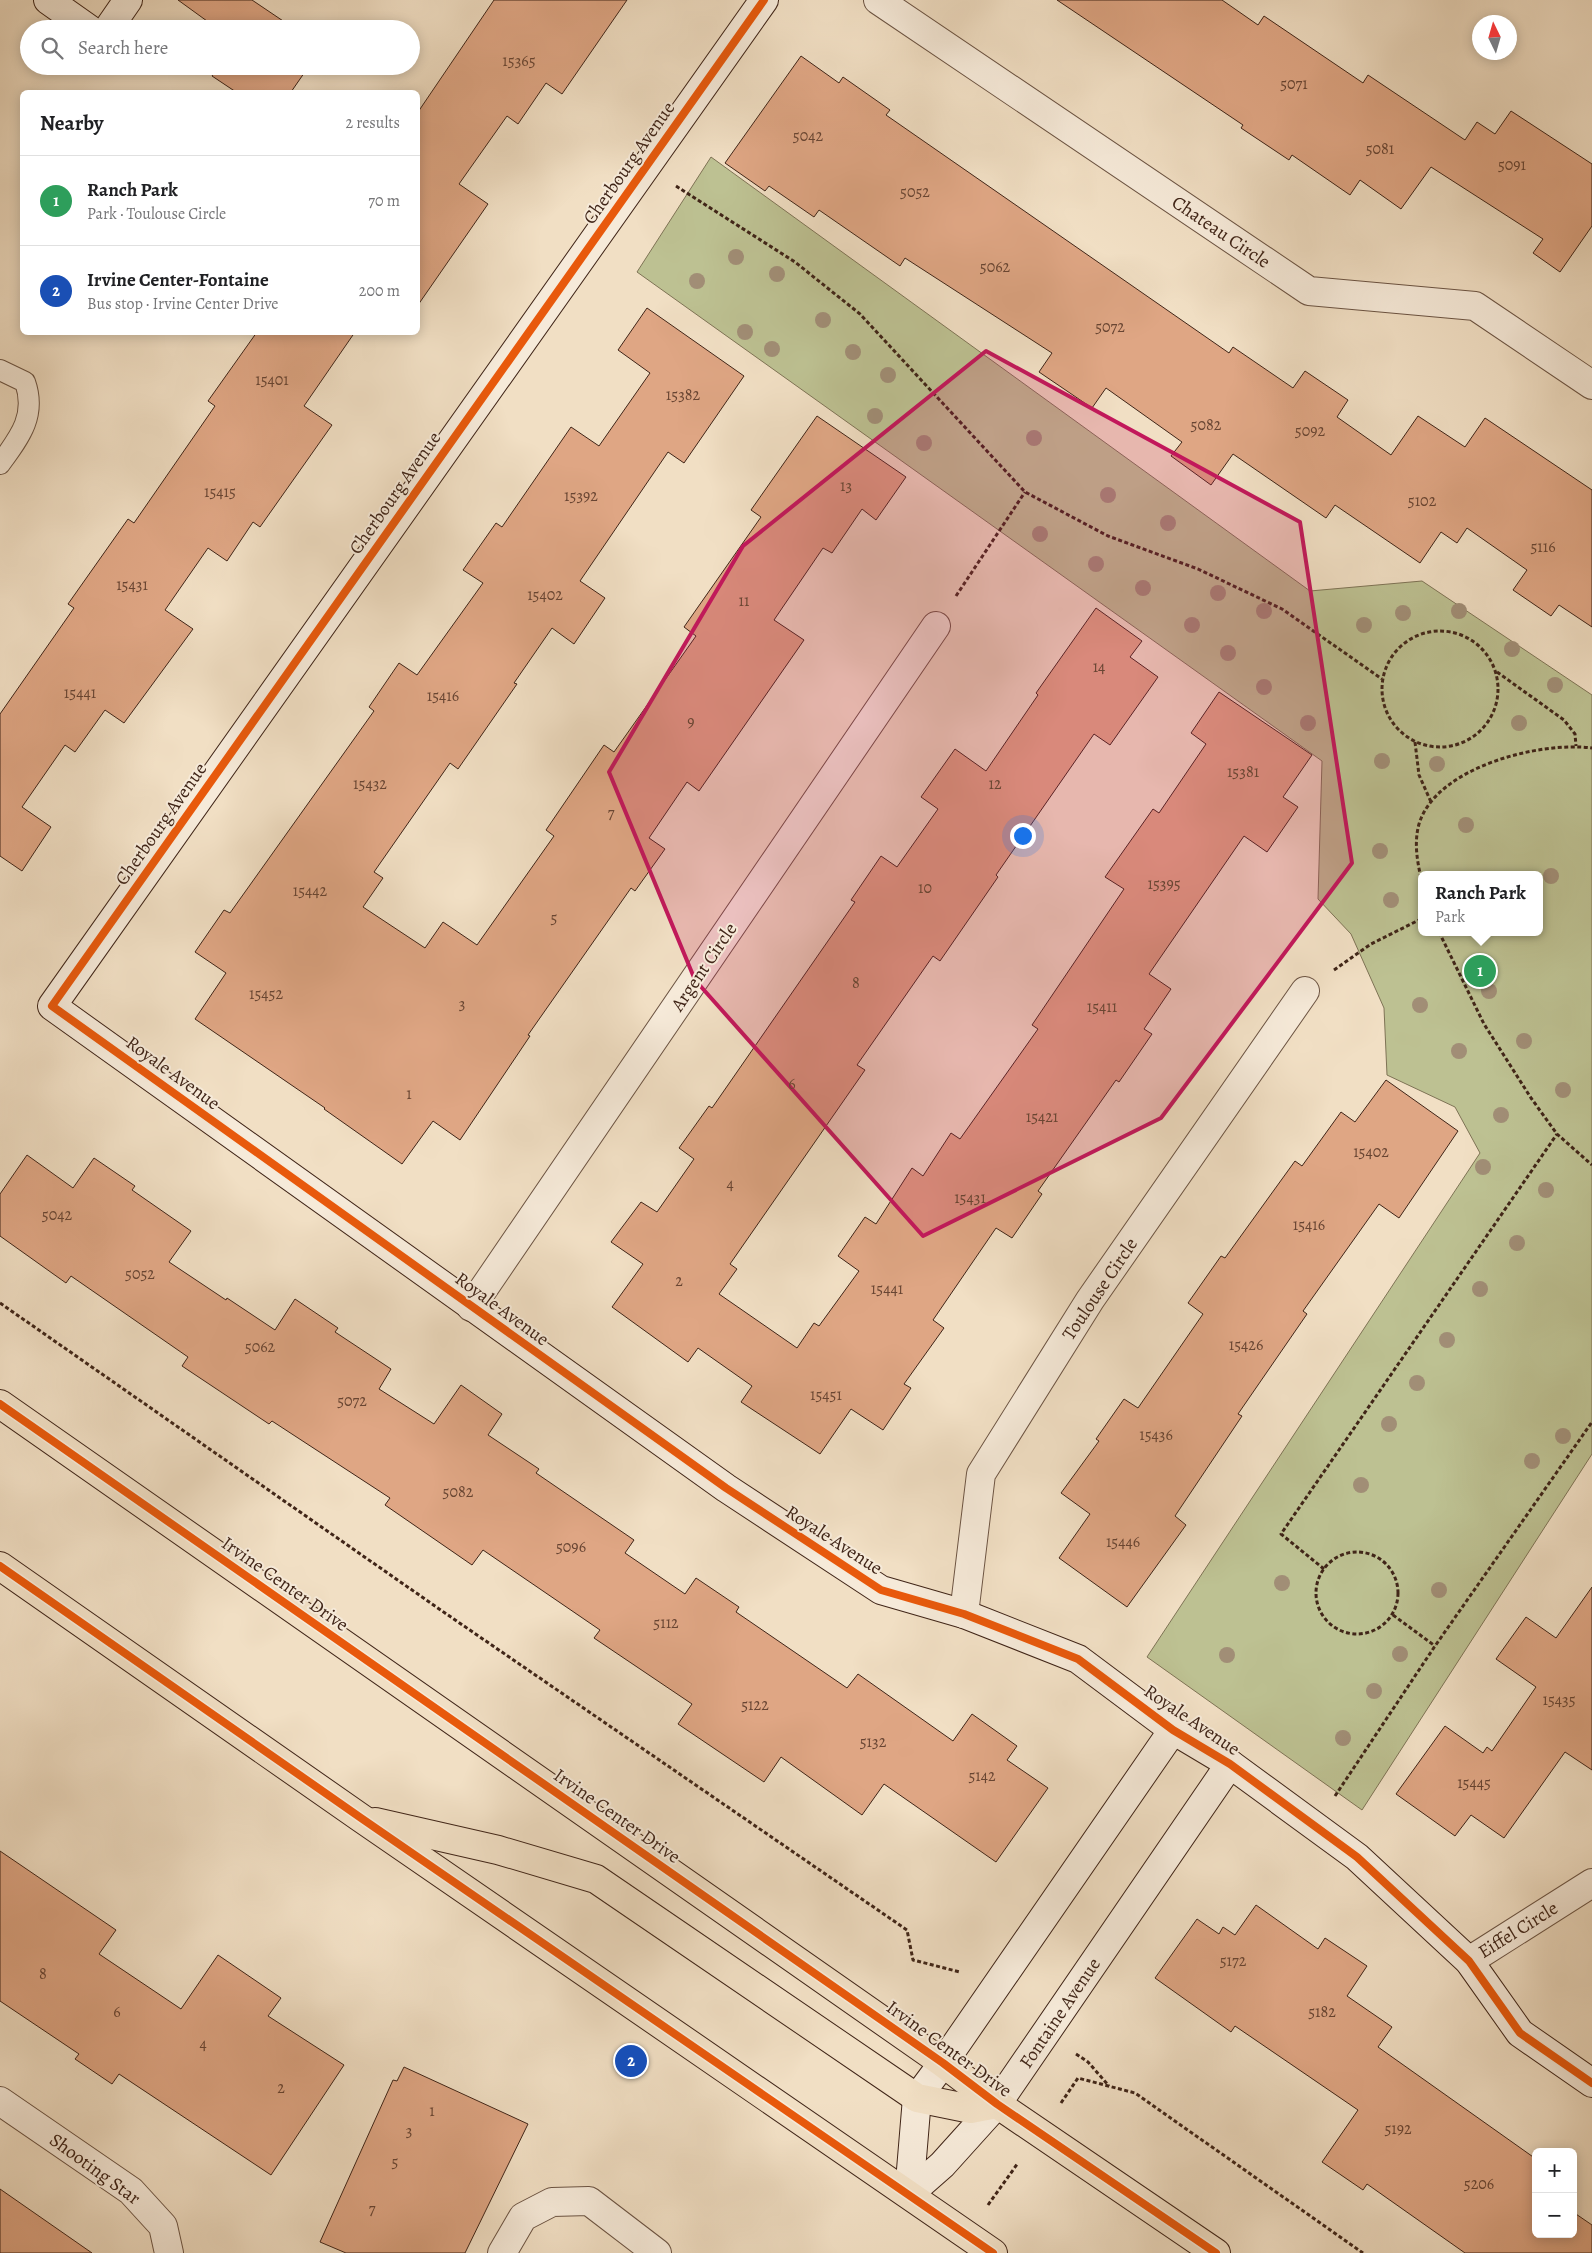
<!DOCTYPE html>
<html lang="en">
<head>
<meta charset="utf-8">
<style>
  body { margin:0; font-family:Alegreya,serif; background:#f6f6f6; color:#202124 }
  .controls { position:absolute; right:15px; bottom:15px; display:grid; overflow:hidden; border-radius:8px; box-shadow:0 2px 12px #0003 }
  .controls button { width:45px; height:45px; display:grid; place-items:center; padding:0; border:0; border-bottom:1px solid #e0e0e0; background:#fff; color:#202124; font:25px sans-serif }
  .compass { position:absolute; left:1472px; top:15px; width:45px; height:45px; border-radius:50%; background:#fff; box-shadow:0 2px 12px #0003; rotate:355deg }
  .you { position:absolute; left:1022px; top:835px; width:18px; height:18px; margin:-12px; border:4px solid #fff; border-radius:50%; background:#1a73e8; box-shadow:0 0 0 8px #1a73e833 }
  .badge { display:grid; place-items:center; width:32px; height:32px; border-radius:50%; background:#8f2418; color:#fff; font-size:16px; font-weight:700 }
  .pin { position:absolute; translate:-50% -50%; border:2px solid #fff; box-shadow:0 1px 5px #0006 }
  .popup { position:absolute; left:1418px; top:871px; width:125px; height:65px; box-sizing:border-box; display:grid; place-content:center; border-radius:8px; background:#fff; filter:drop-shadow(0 1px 4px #0005); font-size:16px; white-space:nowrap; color:#757577 }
  .popup b { font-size:19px; color:#202124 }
  .popup::after { content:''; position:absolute; left:50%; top:100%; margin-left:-10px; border:10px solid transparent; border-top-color:#fff }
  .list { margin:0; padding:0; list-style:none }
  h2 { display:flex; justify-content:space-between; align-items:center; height:65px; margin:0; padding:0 20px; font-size:21px }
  h2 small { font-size:16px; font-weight:400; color:#757577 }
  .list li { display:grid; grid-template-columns:32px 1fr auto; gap:15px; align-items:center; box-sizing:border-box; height:90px; padding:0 20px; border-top:1px solid #e0e0e0 }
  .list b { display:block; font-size:19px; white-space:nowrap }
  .list p { margin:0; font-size:16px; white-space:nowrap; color:#757577 }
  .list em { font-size:16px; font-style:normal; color:#757577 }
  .icon { flex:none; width:28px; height:28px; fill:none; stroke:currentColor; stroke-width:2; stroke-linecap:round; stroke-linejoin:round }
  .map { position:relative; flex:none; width:1592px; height:2253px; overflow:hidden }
  .search { position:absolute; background:#fff; box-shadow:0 2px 12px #0003; left:20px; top:20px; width:400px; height:55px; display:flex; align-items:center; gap:12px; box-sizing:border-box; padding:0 18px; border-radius:28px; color:#757577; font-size:19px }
  .panel { position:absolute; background:#fff; box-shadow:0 2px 12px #0003; left:20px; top:90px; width:400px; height:245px; border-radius:8px }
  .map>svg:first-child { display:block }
</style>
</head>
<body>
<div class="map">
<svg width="1592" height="2253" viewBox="0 0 1592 2253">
  <rect width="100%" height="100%" fill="#f1dfc4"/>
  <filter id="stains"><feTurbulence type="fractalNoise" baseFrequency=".004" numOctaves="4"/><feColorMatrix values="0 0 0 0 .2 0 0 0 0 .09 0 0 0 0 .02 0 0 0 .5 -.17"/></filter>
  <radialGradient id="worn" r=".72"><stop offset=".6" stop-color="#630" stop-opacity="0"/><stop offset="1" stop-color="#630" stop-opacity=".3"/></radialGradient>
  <path fill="#bdc192" stroke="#7e7355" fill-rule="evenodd" d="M711,157l599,434 112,-10 170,114v759l-230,356 -215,-153 333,-504 -25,-46 -68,-32 -3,-67 -33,-74 -33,-35 4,-138 -685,-489zM1421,875h118v57h-118z"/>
  <g fill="#dfa684" stroke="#402518">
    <path d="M178,0h74l43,29h-77z"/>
    <path d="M494,0h133l-65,94 -16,-11 -28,41 -11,-8 -48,68 29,20 -70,101v-193z"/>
    <path d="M1057,0h165l36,25 6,-9 99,67 5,-8 97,65 12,-18 18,12 16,-23 81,53v62l-32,46 -27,-19 10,-14 -112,-72 -30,42 -41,-29 -10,15 -58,-40 -3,5 -48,-32 2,-3z"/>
    <path d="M801,56l38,27 4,-6 47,33 -4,5 343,238 4,-6 60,41 12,-17 43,29 -11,17 54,38 27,-39 47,31 20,-29 107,72v137l-33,-22 -8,11 -38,-26 14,-20 -60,-42 -10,15 -16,-11 -21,31 -85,-58 -9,13 -93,-64 -22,31 -40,-29 11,-14 -76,-54 -14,20 -53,-36 13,-19 -147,-95 -5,8 -81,-56 -5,7 -45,-31 -4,5 -40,-28z"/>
    <path d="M219,66h90l-18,26h-55l-24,-16z"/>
    <path d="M647,308l97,68 -60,87 -16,-11 -88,129 25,17 -31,46 -22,-16 -38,55 3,1 -59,85 -8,-6 -76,109 9,6 -20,29 62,41 18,-26 34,23 77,-109 -8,-6 58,-85 10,7 82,-116 -12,-9 77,-110 -10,-7 66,-94 89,61 -30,43 -14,-11 -30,44 -9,-5 -49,72 30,20 -105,151 -12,-9 -38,56 16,11 -30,42 -4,-3 -103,147 2,1 -70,104 -27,-19 -31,43 -78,-55 1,-1 -130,-89 31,-46 -31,-21 29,-42 6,3 144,-202 -5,-4 30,-44 18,12 66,-92 -20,-13 33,-47 6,4 69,-100 28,19 51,-73 -32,-23z"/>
    <path d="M257,332h98l-51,74 28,19 -72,102 -7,-5 -26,39 -19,-13 -43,62 28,19 -69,94 -19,-13 -30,42 -10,-7 -43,62 29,20 -29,44 -22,-15v-142l74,-106 -6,-4 60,-85 6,4 81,-117 -7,-5z"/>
    <path d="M1096,608l46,33 -12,16 28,20 -48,68 -16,-11 -98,141 2,2 -58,84 -7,-5 -76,109 8,5 -135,194 7,5 -18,25 78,54 17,-25 5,3 40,-55 -21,-15 27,-39 11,7 36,-56 11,8 28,-43 9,6 78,-110 -6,-4 92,-136 -19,-12 48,-68 6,4 47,-69 -15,-11 28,-41 93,63 -29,42 15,10 -31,45 -23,-16 -95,138 22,15 -27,40 8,5 -33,48 -3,-2 -78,111 4,3 -30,44 -16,-10 -63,92 11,8 -40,56 7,4 -28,42 -32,-21 -31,45 -79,-52 11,-16 -54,-38 -10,14 -76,-55 31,-43 -32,-22 30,-40 16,10 37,-53 -15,-11 30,-42 3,2 143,-206 -4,-2 30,-44 16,11 41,-58 -17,-12 34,-48 31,22 52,-76 -2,-2z"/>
    <path d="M1386,1080l72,51 -59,87 -20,-14 -76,107 4,3 -69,100 4,2 -67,100 11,9 -59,82 -68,-49 31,-44 -29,-21 38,-52 -3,-2 28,-40 14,9 65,-94 -15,-11 33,-47 4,2 70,-97 7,5 39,-54 14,10z"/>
    <path d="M27,1155l46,33 21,-30 41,28 -3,4 59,41 -22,31 57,38 1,-2 48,32 20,-31 43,29 -3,4 56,37 -12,20 55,35 27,-39 41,29 -14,21 51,34 -3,4 98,67 -9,13 60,41 11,-16 43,29 -3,5 111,76 11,-14 95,67 19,-27 45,32 -10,14 41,28 -52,74 -112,-78 -22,31 -81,-58 -17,25 -86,-58 14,-20 -98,-66 6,-8 -117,-80 -11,15 -87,-60 5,-7 -118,-77 -3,3 -87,-58 6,-9 -117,-81 -5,7 -66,-47v-42z"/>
    <path d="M1592,1587v183l-27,-18 -61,86 -33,-23 -16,21 -59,-42 49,-68 38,27 4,-6 5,4 44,-64 -40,-28 30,-42 30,21z"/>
    <path d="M0,1851l116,79 -17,24 82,55 37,-54 63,43 -13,18 76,49 -73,110 -152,-101 -7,10 -37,-25 4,-5 -79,-53z"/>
    <path d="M1256,1905l62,44 7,-11 42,28 -20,30 45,31 -14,20 158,112v75h37v-22l19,13v28h-127l-98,-69 -4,6 -41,-28 36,-52 -123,-84 -4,6 -76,-54 42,-59 22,15 4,-7 12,8z"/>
    <path d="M404,2067l124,57 -63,129h-119l-26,-11 73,-162 4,1z"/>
    <path d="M0,2189l92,64h-92z"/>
  </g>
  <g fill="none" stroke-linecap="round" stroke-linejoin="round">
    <defs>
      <path id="lane" d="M0,370l25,12c12,34 -6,56 -25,82"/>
      <g id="street">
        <path d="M878,0l431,291 166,15 117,79"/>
        <path d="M471,1307l465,-681"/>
        <path d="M964,1614l17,-140 109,-174 215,-309"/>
        <path d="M1469,1961l123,-78"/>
        <path d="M0,2101l131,90 32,35 6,27"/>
        <path d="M502,2253l21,-36 29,-15 37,-1 68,52"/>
      </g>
      <g id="secondary">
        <path d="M48,0l41,29"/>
        <path d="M764,0l-712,1006 674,482 155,102 83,24 114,45 95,71 57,34 127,93 112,104 51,72 72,50"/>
        <path d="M108,29l20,-29"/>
        <path d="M909,2194l8,-96 26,-35 230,-333"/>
        <path d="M909,2194l33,-29 55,-61 233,-340"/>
      </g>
      <g id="primary">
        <path d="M0,1404l943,659 54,41 219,149"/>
        <path d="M0,1566l361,252 632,435"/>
        <path d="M375,1822l123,28 98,29 321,219 54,11 26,-5"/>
      </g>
    </defs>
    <use href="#lane" stroke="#6c5443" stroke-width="22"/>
    <use href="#street" stroke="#6c5443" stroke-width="30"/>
    <use href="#secondary" stroke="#402518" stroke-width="30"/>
    <use href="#primary" stroke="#402518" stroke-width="30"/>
    <g stroke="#402518" stroke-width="3" stroke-dasharray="4 2.5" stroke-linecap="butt">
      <path d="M676,186l119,76 65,52 165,178 83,44 90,33 84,40 100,70"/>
      <path d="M956,596l69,-104"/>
      <circle cx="1440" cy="689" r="58"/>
      <path d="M1497,672l67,48 11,14 1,12"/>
      <path d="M1415,742l4,33 12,27"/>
      <path d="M1421,878c-4,-18 -7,-36 -2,-54 17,-57 121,-83 173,-76"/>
      <path d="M1439,932l45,92 47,74 26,36 35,31"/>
      <path d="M1334,970l37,-26 50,-25"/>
      <path d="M0,1303l445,310 462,317 6,30 47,12"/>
      <circle cx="1357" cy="1593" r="41"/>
      <path d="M1324,1569l-43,-35 276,-400"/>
      <path d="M1393,1615l42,31"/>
      <path d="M1335,1796l100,-150 157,-224"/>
      <path d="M1076,2054l12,8 21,24"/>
      <path d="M1061,2103l17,-25 57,15 228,160"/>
      <path d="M988,2205l30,-42"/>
    </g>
    <use href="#lane" stroke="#f6ead9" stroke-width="20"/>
    <use href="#street" stroke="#f6ead9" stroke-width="28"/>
    <use href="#secondary" stroke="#f6ead9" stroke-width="28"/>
    <use href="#primary" stroke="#f1dfc4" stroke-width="28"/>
    <defs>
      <g id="cycleway">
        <path d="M764,0l-712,1006 674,482 155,102 83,24 114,45 95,71 57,34 127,93 112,104 51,72 72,50"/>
        <path d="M0,1404l943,659 54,41 219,149"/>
        <path d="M0,1566l361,252 632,435"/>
      </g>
    </defs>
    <use href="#cycleway" stroke="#f6ead9" stroke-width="11"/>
    <use href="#cycleway" stroke="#e8590c" stroke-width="8"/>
  </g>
  <g fill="#a18e76">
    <circle cx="736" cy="257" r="8"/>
    <circle cx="777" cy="274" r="8"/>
    <circle cx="697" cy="281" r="8"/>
    <circle cx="823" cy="320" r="8"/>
    <circle cx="745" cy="332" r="8"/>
    <circle cx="772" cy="349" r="8"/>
    <circle cx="853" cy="352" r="8"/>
    <circle cx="888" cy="375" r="8"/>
    <circle cx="875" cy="416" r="8"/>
    <circle cx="1034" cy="438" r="8"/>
    <circle cx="924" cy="443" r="8"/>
    <circle cx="1108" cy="495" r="8"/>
    <circle cx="1168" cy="523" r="8"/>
    <circle cx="1040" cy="534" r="8"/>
    <circle cx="1096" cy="564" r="8"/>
    <circle cx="1143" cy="588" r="8"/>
    <circle cx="1218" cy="593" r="8"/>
    <circle cx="1264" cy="611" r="8"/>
    <circle cx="1459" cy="611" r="8"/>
    <circle cx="1403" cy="613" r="8"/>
    <circle cx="1192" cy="625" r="8"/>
    <circle cx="1364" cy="625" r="8"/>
    <circle cx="1512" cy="649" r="8"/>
    <circle cx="1228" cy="653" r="8"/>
    <circle cx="1555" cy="685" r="8"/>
    <circle cx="1264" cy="687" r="8"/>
    <circle cx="1308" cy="723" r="8"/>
    <circle cx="1519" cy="723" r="8"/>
    <circle cx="1382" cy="761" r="8"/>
    <circle cx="1437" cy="764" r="8"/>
    <circle cx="1466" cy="825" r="8"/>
    <circle cx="1380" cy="851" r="8"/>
    <circle cx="1551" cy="876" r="8"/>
    <circle cx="1391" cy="900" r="8"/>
    <circle cx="1489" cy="991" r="8"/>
    <circle cx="1420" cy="1005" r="8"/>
    <circle cx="1524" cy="1041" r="8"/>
    <circle cx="1459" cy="1051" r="8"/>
    <circle cx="1563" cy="1090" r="8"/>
    <circle cx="1501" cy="1115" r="8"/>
    <circle cx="1483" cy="1167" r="8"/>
    <circle cx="1546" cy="1190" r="8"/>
    <circle cx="1517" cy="1243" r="8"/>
    <circle cx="1480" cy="1289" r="8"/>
    <circle cx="1447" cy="1340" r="8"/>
    <circle cx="1417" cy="1383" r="8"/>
    <circle cx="1389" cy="1424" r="8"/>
    <circle cx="1563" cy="1436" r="8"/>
    <circle cx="1532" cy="1461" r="8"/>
    <circle cx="1361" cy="1485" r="8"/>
    <circle cx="1282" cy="1583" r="8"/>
    <circle cx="1439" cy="1590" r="8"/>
    <circle cx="1400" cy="1654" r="8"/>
    <circle cx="1227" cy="1655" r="8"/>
    <circle cx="1374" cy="1691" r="8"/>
    <circle cx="1343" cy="1738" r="8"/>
  </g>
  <path fill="#c2185b" fill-opacity="0.2" stroke="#c2185b" stroke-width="4" stroke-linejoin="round" d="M986,351l314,171 52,341 -191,255 -238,118 -228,-256 -86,-208 134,-226z"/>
  <g text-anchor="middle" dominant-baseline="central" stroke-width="4" stroke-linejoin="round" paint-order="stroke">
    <g font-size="16" fill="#684533">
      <text x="519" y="61">15365</text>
      <text x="1294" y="84">5071</text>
      <text x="808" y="136">5042</text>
      <text x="1380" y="149">5081</text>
      <text x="1512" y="165">5091</text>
      <text x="915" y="192">5052</text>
      <text x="995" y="267">5062</text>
      <text x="1110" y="327">5072</text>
      <text x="272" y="380">15401</text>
      <text x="683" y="395">15382</text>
      <text x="1206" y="425">5082</text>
      <text x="1310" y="431">5092</text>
      <text x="846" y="486">13</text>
      <text x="220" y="492">15415</text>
      <text x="581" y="496">15392</text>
      <text x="1422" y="501">5102</text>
      <text x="1543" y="547">5116</text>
      <text x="132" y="585">15431</text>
      <text x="545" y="595">15402</text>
      <text x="744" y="601">11</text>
      <text x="1099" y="667">14</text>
      <text x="80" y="693">15441</text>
      <text x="443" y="696">15416</text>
      <text x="691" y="722">9</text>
      <text x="1243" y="772">15381</text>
      <text x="370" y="784">15432</text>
      <text x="995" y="784">12</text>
      <text x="611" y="813">7</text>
      <text x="1164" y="884">15395</text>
      <text x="925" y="888">10</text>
      <text x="310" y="891">15442</text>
      <text x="554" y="918">5</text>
      <text x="856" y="983">8</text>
      <text x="266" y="994">15452</text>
      <text x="462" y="1004">3</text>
      <text x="1102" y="1007">15411</text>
      <text x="792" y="1084">6</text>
      <text x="409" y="1094">1</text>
      <text x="1042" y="1117">15421</text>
      <text x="1371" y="1152">15402</text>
      <text x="730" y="1184">4</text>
      <text x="970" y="1198">15431</text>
      <text x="57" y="1215">5042</text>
      <text x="1309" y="1225">15416</text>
      <text x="140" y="1274">5052</text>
      <text x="679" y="1281">2</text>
      <text x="887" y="1289">15441</text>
      <text x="1246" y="1345">15426</text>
      <text x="260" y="1347">5062</text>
      <text x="826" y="1395">15451</text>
      <text x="352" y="1401">5072</text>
      <text x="1156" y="1435">15436</text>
      <text x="458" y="1492">5082</text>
      <text x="1123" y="1542">15446</text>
      <text x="571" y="1547">5096</text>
      <text x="666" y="1623">5112</text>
      <text x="1559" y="1700">15435</text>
      <text x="755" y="1705">5122</text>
      <text x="873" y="1742">5132</text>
      <text x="982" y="1776">5142</text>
      <text x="1474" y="1783">15445</text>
      <text x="1233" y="1961">5172</text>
      <text x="43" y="1974">8</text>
      <text x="117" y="2012">6</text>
      <text x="1322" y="2012">5182</text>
      <text x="203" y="2044">4</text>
      <text x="281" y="2088">2</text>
      <text x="432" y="2111">1</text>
      <text x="1398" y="2129">5192</text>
      <text x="409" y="2131">3</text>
      <text x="395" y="2162">5</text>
      <text x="1479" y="2184">5206</text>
      <text x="372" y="2209">7</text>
    </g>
    <g font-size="19" fill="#402518" stroke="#f6ead9">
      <text transform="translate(629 163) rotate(-55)">Cherbourg Avenue</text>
      <text transform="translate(1221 232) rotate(34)">Chateau Circle</text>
      <text transform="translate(395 493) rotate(-55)">Cherbourg Avenue</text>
      <text transform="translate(161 824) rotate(-55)">Cherbourg Avenue</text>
      <text transform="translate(704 967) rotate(-56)">Argent Circle</text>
      <text transform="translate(173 1073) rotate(36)">Royale Avenue</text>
      <text transform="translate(1100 1289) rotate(-56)">Toulouse Circle</text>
      <text transform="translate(502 1309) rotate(36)">Royale Avenue</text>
      <text transform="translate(834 1540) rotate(33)">Royale Avenue</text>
      <text transform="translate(285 1584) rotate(35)">Irvine Center Drive</text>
      <text transform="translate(1192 1720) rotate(34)">Royale Avenue</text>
      <text transform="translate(617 1816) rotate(35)">Irvine Center Drive</text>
      <text transform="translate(1518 1930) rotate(-32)">Eiffel Circle</text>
      <text transform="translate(1060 2013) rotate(-56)">Fontaine Avenue</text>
      <text transform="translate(949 2049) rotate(36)">Irvine Center Drive</text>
      <text transform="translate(95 2169) rotate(36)">Shooting Star</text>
    </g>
  </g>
  <rect width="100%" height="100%" filter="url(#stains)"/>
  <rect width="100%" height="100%" fill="url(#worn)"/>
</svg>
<div class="controls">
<button>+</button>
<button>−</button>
</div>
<svg class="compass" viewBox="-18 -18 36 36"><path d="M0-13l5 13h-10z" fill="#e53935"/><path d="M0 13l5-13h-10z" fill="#757577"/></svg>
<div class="you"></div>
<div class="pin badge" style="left:1480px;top:971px;background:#2e9e5b">1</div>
<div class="popup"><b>Ranch Park</b>Park</div>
<div class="pin badge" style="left:631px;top:2061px;background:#1a4fb4">2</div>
<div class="search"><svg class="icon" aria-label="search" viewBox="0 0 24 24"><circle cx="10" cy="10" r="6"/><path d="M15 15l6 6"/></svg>Search here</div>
<section class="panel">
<h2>Nearby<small>2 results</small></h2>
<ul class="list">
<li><span class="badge" style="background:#2e9e5b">1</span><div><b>Ranch Park</b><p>Park · Toulouse Circle</p></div><em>70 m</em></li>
<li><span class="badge" style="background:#1a4fb4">2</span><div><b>Irvine Center-Fontaine</b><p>Bus stop · Irvine Center Drive</p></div><em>200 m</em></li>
</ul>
</section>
</div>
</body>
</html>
